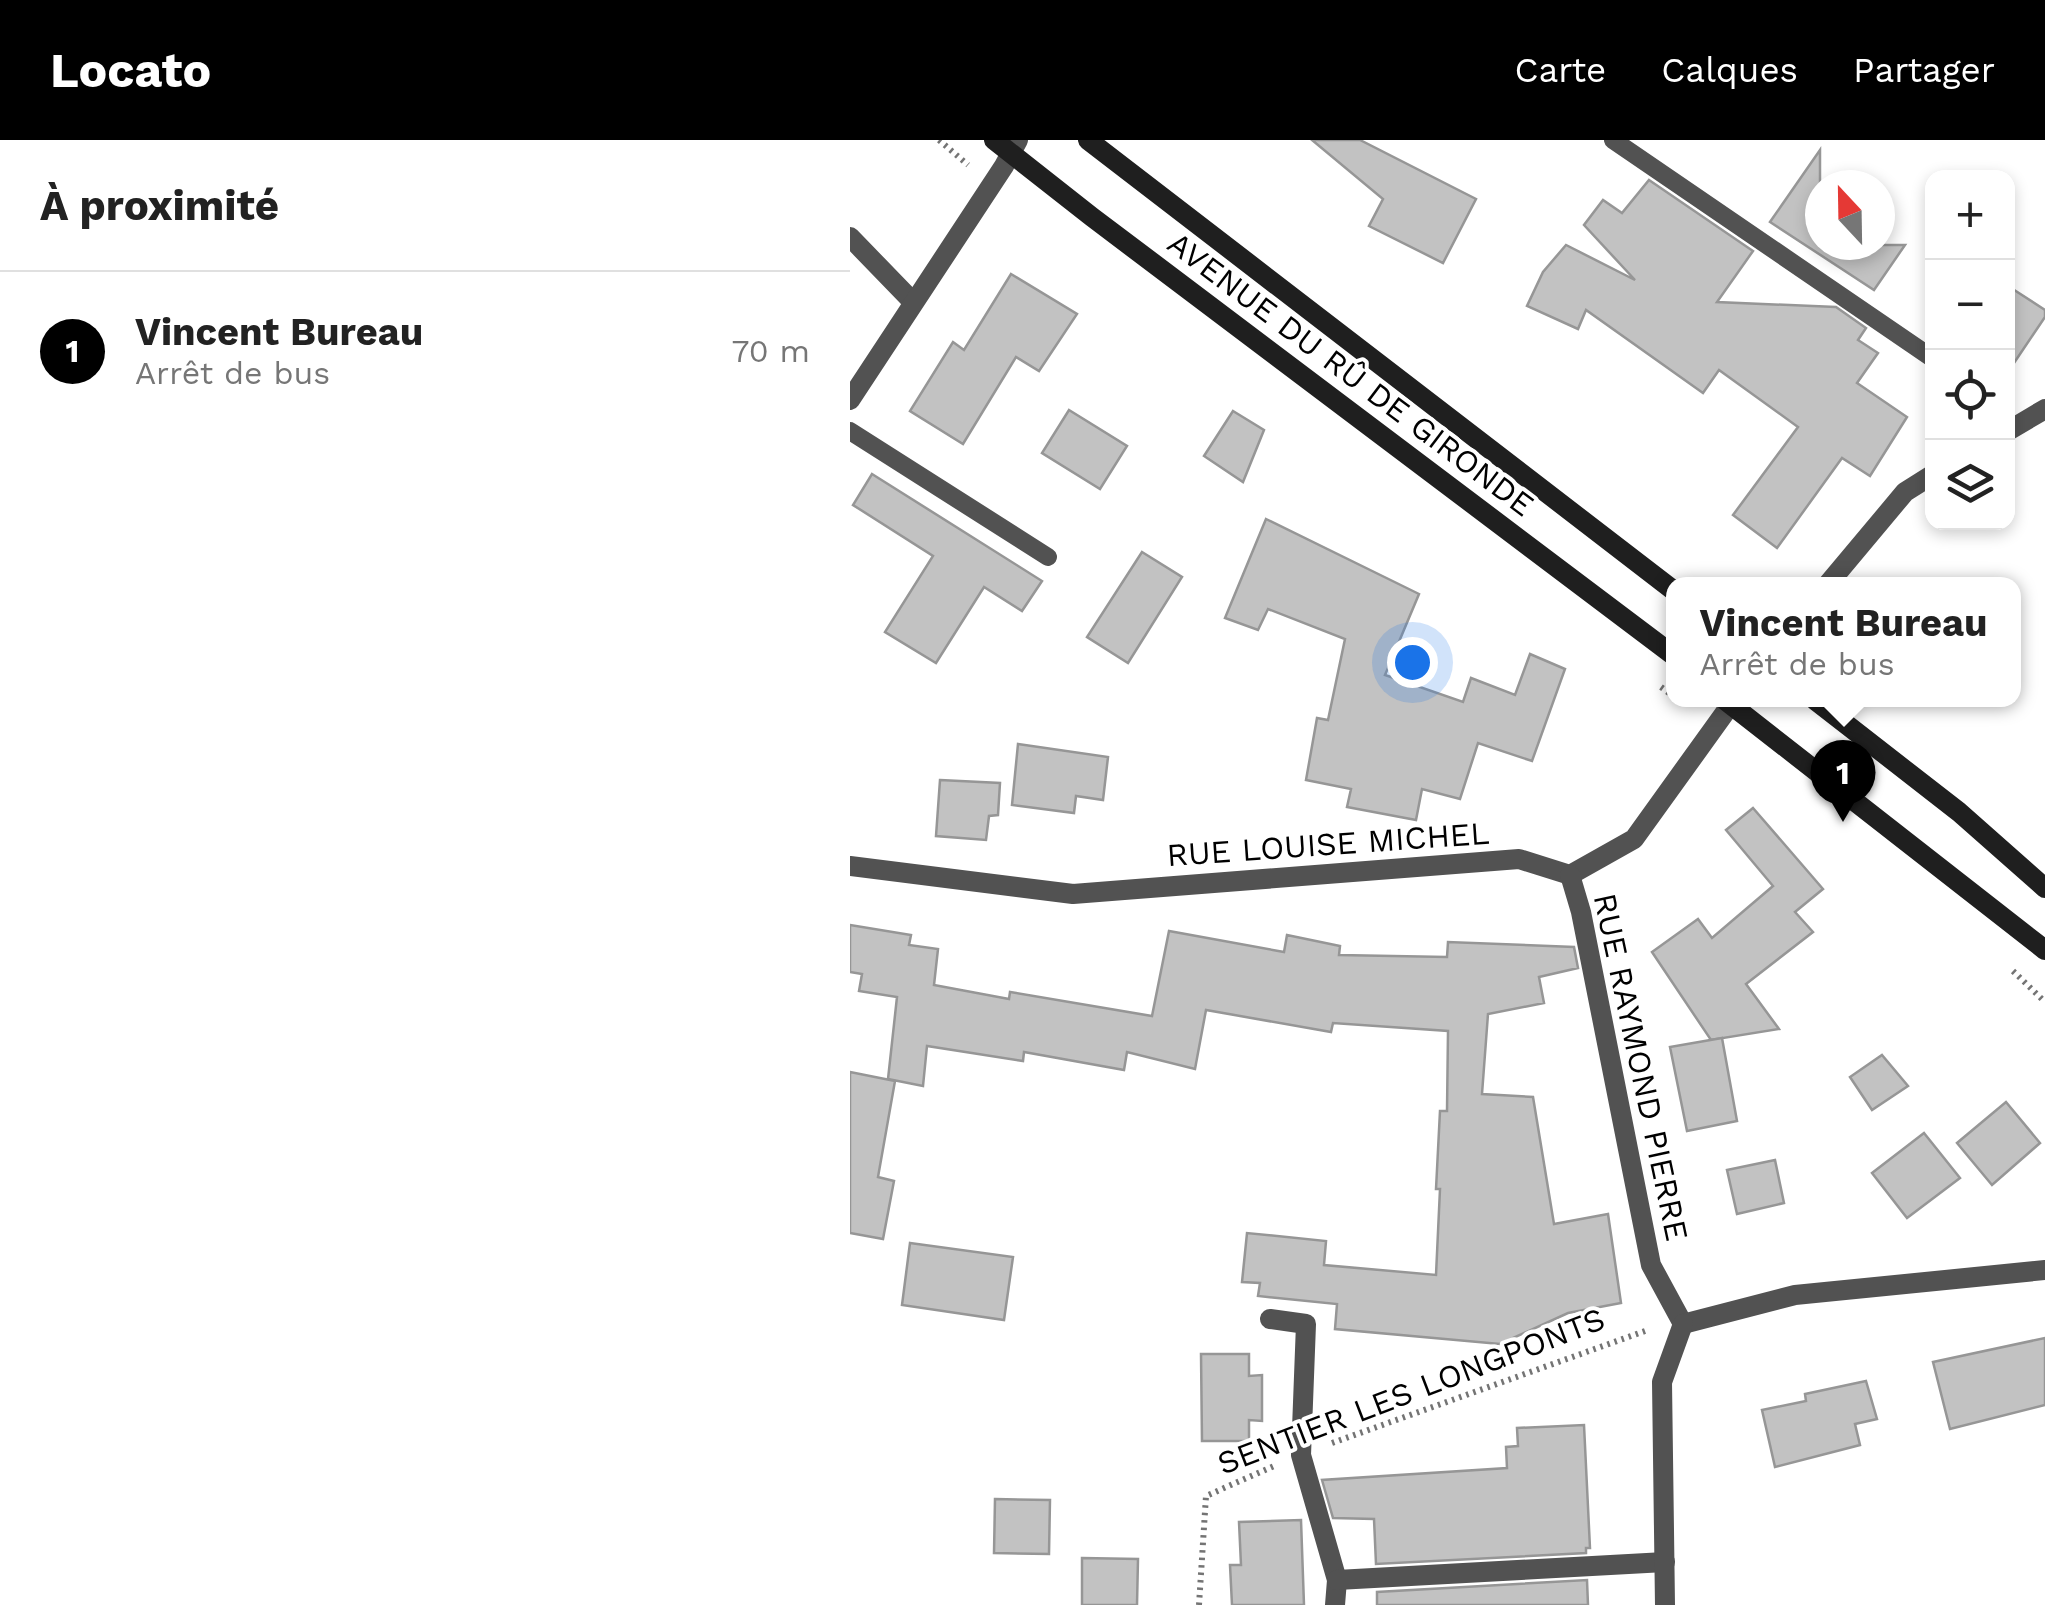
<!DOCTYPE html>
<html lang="fr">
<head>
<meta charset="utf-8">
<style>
  body { margin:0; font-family:"Work Sans",sans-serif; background:#f2f2f2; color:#222 }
  .controls { position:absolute; right:30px; top:30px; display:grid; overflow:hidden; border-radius:20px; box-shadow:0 5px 15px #0003 }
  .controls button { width:90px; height:90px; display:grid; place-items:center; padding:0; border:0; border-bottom:2px solid #e0e0e0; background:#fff; color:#222; font:50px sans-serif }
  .compass { position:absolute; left:955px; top:30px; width:90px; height:90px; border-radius:50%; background:#fff; box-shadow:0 5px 15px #0003; rotate:338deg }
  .you { position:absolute; left:562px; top:522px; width:35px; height:35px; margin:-25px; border:8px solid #fff; border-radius:50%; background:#1a73e8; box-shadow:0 0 0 15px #1a73e833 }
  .badge { display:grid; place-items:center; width:65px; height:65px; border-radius:50%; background:#000; color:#fff; font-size:32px; font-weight:700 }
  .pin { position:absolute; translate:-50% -82px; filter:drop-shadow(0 2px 5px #0008) }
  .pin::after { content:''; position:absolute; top:52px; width:35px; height:30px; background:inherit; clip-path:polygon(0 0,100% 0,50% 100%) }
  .popup { position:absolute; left:816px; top:437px; width:355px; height:130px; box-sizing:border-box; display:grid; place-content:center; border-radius:20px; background:#fff; filter:drop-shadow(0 2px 8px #0005); font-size:32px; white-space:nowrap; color:#767676 }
  .popup b { font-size:38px; color:#222 }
  .popup::after { content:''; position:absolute; left:50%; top:100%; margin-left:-20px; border:20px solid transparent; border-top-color:#fff }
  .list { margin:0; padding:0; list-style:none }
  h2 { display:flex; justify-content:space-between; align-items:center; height:130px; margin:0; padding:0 40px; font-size:42px }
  h2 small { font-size:32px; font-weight:400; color:#767676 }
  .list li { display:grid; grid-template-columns:65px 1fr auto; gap:30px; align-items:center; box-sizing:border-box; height:160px; padding:0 40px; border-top:2px solid #e0e0e0 }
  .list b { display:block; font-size:38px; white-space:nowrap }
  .list p { margin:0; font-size:32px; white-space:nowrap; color:#767676 }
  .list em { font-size:32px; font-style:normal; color:#767676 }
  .icon { flex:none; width:55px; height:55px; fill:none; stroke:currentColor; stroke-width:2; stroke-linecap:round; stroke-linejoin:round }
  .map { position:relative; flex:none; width:1195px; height:1465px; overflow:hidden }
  header { display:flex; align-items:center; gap:60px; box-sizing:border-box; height:140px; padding:0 50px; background:#000; color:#fff }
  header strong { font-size:48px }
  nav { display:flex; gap:55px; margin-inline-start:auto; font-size:35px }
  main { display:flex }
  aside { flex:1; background:#fff }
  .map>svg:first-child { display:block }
</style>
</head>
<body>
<header>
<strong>Locato</strong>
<nav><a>Carte</a><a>Calques</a><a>Partager</a></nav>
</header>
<main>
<aside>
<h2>À proximité<small></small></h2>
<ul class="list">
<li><span class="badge">1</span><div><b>Vincent Bureau</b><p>Arrêt de bus</p></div><em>70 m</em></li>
</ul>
</aside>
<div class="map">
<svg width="1195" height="1465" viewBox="0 0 1195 1465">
  <rect width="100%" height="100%" fill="#fff"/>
  <g fill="#c2c2c2" stroke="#969696" stroke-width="2.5">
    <path d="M462,0h48l116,59 -33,64 -74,-37 14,-27z"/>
    <path d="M970,10v95h85l-31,45 -104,-68z"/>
    <path d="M799,40l104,71 -36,51 119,5 30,21 -8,12 20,13 -21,30 50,34 -37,59 -28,-18 -65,90 -44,-33 65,-88 -79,-57 -16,23 -117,-83 -8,19 -51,-23 16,-34 23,-27 69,35 -51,-55 19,-25 19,13z"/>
    <path d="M161,134l66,40 -38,57 -23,-14 -53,87 -53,-33 43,-69 11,8z"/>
    <path d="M1158,146l37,24v7l-37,55z"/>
    <path d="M219,270l58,36 -27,43 -58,-36z"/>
    <path d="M383,271l31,19 -21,52 -39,-26z"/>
    <path d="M22,334l170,107 -20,30 -38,-24 -48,76 -51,-31 48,-76 -80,-51z"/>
    <path d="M416,379l153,75 -34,81 78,27 8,-24 44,17 15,-41 35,15 -33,92 -54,-18 -18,56 -38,-10 -6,31 -69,-13 4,-18 -45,-9 11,-62 11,2 17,-81 -77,-30 -10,21 -33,-12z"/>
    <path d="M292,412l40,25 -54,86 -41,-26z"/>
    <path d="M168,604l90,13 -5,43 -27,-4 -2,17 -62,-8z"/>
    <path d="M90,640l60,3 -2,32 -9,1 -3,24 -50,-4z"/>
    <path d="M903,668l70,81 -28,23 18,20 -67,52 33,45 -68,11 -59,-88 46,-33 14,19 61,-52 -47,-56z"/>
    <path d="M0,785l61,10 -2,10 29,4 -4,36 75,14 1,-7 142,24 17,-85 115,21 3,-17 53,11 -1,9 108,2 1,-15 126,5 4,21 -39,9 5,26 -56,11 -6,80 51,3 21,127 54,-10 13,89 -53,10 -68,31 -165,-15 2,-25 -79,-8 2,-13 -18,-1 5,-49 79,8 -2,24 112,10 4,-86h-4l4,-78h7l1,-80 -115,-8 -2,9 -125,-22 -11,59 -68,-17 -3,18 -100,-18 -1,9 -96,-15 -4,40 -35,-7 9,-82 -38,-6 3,-17 -12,-2z"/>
    <path d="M872,898l15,83 -50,10 -17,-84z"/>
    <path d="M1032,915l26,31 -36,24 -22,-33z"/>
    <path d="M0,932l45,9 -17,96 16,4 -11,58 -33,-6z"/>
    <path d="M1156,962l34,41 -48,42 -35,-42z"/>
    <path d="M1074,993l36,45 -53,40 -35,-45z"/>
    <path d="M925,1020l9,43 -47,11 -10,-44z"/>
    <path d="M60,1103l103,14 -9,63 -102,-15z"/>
    <path d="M1195,1198v67l-95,24 -17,-67z"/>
    <path d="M351,1214h48v22l13,-1v46l-13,-1v21h-47z"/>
    <path d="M1016,1241l11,38 -22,5 5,21 -85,22 -13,-57 44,-9 -1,-7z"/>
    <path d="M734,1285l6,123h-4v5l-210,11 -2,-45 -41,-1 -11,-38 185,-12 -1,-21 12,-1 -1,-18z"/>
    <path d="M145,1359l55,1 -1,54 -55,-1z"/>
    <path d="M451,1380l3,85h-72l-2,-40h11l-2,-43z"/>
    <path d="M232,1418l56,1 -1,46h-55z"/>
    <path d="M737,1440l1,25h-211v-13z"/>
  </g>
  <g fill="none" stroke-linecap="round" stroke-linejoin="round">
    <g stroke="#747474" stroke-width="6" stroke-dasharray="2.5 5" stroke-linecap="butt">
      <path d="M89,0l29,25"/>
      <path d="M811,547l12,9"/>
      <path d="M1163,831l32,31"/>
      <path d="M482,1303l313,-112"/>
      <path d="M349,1465l7,-109 68,-30"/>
    </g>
    <g stroke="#525252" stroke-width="18">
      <path d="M763,0l319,218"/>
      <path d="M0,291l198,126"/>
    </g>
    <g stroke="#525252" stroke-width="20">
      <path d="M0,97l63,65"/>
      <path d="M0,260l154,-234 14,-26"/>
      <path d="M1158,291l37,-22"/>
      <path d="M978,444l77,-92 27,-17"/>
      <path d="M0,726l223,28 446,-35 51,16 64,-36 100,-139"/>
      <path d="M720,735l11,37 70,353 32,59"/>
      <path d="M420,1179l36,5 -5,131 36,125 -2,25"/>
      <path d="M833,1184l112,-29 250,-25"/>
      <path d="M487,1440l328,-18"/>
      <path d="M815,1465l-3,-223 21,-58"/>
    </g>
    <g stroke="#1f1f1f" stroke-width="20">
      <path d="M144,0l98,77 581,438"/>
      <path d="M238,0l585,450"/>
      <path d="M875,560l320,250"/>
      <path d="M965,560l144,112 86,76"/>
    </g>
  </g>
  <g text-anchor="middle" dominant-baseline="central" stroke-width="8" stroke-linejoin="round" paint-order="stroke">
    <g font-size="32" fill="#000" stroke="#fff">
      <text transform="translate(501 234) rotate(37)">AVENUE DU RÛ DE GIRONDE</text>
      <text transform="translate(478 704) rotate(-4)">RUE LOUISE MICHEL</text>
      <text transform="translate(791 927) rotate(78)">RUE RAYMOND PIERRE</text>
      <text transform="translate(561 1251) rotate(-21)">SENTIER LES LONGPONTS</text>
    </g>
  </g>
</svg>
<div class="controls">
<button>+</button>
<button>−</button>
<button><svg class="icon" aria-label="locate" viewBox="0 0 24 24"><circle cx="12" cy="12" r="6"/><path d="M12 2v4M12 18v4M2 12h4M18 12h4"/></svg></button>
<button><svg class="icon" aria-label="layers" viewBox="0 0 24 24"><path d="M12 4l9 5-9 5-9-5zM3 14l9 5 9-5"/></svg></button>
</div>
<svg class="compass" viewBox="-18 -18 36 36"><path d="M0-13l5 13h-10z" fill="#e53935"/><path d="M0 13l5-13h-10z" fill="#767676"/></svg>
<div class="you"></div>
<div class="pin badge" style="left:993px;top:682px">1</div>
<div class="popup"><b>Vincent Bureau</b>Arrêt de bus</div>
</div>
</main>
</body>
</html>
